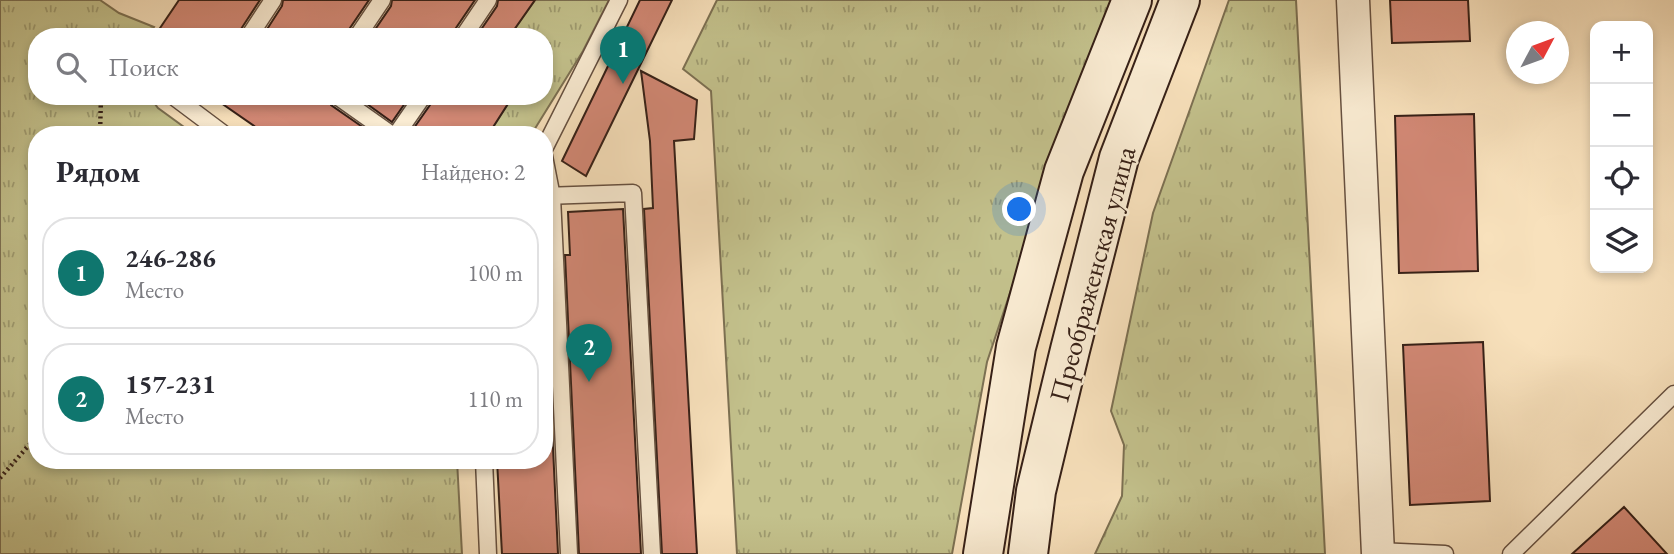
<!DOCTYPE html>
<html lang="ru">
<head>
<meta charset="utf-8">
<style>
  body { margin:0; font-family:"EB Garamond",serif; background:#f2f2f3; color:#2b2b33 }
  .controls { position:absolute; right:21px; top:21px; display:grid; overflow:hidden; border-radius:14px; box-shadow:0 4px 10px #0003 }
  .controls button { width:63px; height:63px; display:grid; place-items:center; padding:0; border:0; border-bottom:2px solid #e1e1e2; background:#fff; color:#2b2b33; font:35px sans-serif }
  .compass { position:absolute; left:1506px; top:21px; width:63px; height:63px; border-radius:50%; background:#fff; box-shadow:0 4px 10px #0003; rotate:49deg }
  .you { position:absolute; left:1020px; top:210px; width:24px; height:24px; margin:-18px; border:5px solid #fff; border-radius:50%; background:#1a73e8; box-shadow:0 0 0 10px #1a73e833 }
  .badge { display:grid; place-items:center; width:46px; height:46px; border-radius:50%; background:#0f766e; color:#fff; font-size:23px; font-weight:700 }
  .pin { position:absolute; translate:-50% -58px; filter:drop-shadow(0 2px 4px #0008) }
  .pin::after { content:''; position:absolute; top:37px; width:24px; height:21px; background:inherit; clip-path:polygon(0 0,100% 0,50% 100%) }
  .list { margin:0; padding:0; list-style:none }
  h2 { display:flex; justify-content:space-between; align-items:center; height:91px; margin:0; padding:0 28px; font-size:30px }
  h2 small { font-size:23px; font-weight:400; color:#7c7c81 }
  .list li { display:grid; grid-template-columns:46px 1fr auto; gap:21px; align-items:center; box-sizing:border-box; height:112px; margin:0 14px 14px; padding:0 14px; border:2px solid #e1e1e2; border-radius:28px }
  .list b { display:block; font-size:26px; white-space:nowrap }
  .list p { margin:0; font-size:23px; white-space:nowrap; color:#7c7c81 }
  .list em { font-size:23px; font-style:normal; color:#7c7c81 }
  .icon { flex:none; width:38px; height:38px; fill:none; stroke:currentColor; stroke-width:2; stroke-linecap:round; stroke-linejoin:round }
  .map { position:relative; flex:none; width:1674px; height:554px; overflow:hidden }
  .search { position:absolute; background:#fff; box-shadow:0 4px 10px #0003; left:28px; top:28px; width:525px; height:77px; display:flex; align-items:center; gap:18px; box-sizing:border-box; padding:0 24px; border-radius:28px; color:#7c7c81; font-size:26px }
  .panel { position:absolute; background:#fff; box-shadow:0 4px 10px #0003; left:28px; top:126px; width:525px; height:343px; border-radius:28px }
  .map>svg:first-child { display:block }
</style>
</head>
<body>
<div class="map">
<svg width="1674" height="554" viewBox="0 0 1674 554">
  <defs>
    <pattern id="grass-tufts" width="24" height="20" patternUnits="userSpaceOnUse" patternTransform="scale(1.75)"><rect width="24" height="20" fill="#c3c18c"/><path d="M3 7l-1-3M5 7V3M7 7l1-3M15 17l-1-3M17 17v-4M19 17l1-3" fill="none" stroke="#9f9c71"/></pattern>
  </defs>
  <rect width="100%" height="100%" fill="#f8e1bc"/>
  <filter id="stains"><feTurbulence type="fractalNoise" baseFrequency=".00286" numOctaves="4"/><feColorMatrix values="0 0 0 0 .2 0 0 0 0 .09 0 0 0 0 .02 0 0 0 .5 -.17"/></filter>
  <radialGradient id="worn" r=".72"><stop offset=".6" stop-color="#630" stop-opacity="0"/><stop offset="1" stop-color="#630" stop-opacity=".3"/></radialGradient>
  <g fill="url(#grass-tufts)" stroke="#7c7052" stroke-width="2">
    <path d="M0,0h100l19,13 35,14 -7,10h-110v59h112l9,12 37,27h-158v325h420l5,94h-462z"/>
    <path d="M535,0h74l-26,51 -52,84h-43l25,-39h31v-59h-35z"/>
    <path d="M717,0h396l-24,56 -102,306 -35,192h-215l-26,-463 -28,-22z"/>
    <path d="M1229,0h67l29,554h-230l27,-58 2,-51 -13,-34 42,-198z"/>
  </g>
  <g fill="#d28875" stroke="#362017" stroke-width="2">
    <path d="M179,0h81l-19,29 -1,8h-86z"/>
    <path d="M283,0h86l-21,31 -1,6h-85l20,-31z"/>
    <path d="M392,0h83l-21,31 -1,6h-83l21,-31z"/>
    <path d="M498,0h37l-26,37h-33l21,-31z"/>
    <path d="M640,0h32l-86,176 -24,-15z"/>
    <path d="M1390,0h78l2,41 -78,2z"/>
    <path d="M641,71l56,29 -3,39 -20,2 23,413h-35l-18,-345 9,-1 -3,-67z"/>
    <path d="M211,96h116l4,9 43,30h-107z"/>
    <path d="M356,96h54l-18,26z"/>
    <path d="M433,96h80l-25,39h-79l23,-33z"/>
    <path d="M1474,114l4,157 -79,2 -4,-157z"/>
    <path d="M623,209l18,345h-62l-14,-299h5l-2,-43z"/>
    <path d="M544,256l14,298h-56l-5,-94h47z"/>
    <path d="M1483,342l7,159 -80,4 -7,-160z"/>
    <path d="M1624,507l43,47h-95z"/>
  </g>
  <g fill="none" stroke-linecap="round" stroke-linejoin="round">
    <defs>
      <g id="lane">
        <path d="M252,37l-2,-2 23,-35"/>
        <path d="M357,37l25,-37"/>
        <path d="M463,37l25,-37"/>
        <path d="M173,96l52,39"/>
        <path d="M337,96l55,39"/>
        <path d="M396,135l27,-39"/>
        <path d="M544,149l75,-149"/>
        <path d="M544,156l8,41 17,357"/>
        <path d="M544,196l89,-3 19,361"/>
        <path d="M484,460l4,94"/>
        <path d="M1378,551l67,3"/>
        <path d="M1511,554l163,-160"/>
      </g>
      <path id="street" d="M1353,0l25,554"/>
      <g id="secondary">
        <path d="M983,554l33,-207 48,-176 68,-171"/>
        <path d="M1028,554l8,-63 34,-141 49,-192 61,-158"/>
      </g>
    </defs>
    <use href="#lane" stroke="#665040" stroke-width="19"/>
    <use href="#street" stroke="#665040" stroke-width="35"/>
    <use href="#secondary" stroke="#362017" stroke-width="42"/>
    <g stroke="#362017" stroke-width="4.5" stroke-dasharray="2 3.5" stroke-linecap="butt">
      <path d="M100,135l1,-39"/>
      <path d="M0,478l37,-42"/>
    </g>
    <use href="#lane" stroke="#faecd3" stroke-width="16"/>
    <use href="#street" stroke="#faecd3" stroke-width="32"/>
    <use href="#secondary" stroke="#faecd3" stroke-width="38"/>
  </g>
  <g text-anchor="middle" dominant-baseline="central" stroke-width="5" stroke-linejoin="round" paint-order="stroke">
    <g font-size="28" fill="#362017" stroke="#faecd3">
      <text transform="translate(1092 274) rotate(-75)">Преображенская улица</text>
    </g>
  </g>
  <rect width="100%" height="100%" filter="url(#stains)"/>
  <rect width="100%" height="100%" fill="url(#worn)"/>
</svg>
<div class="controls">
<button>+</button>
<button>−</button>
<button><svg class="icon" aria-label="locate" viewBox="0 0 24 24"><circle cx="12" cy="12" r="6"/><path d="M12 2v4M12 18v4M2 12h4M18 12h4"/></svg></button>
<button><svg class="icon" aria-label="layers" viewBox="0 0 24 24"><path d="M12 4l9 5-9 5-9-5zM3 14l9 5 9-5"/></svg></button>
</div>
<svg class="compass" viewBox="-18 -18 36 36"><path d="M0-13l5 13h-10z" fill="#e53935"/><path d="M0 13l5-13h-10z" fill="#7c7c81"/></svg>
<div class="you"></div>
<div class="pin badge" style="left:623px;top:84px">1</div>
<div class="pin badge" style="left:589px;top:382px">2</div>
<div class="search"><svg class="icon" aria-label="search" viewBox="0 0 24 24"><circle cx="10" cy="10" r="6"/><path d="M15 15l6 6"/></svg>Поиск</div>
<section class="panel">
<h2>Рядом<small>Найдено: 2</small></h2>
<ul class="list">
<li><span class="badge">1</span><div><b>246-286</b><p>Место</p></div><em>100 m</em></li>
<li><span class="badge">2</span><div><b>157-231</b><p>Место</p></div><em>110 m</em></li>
</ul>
</section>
</div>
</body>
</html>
